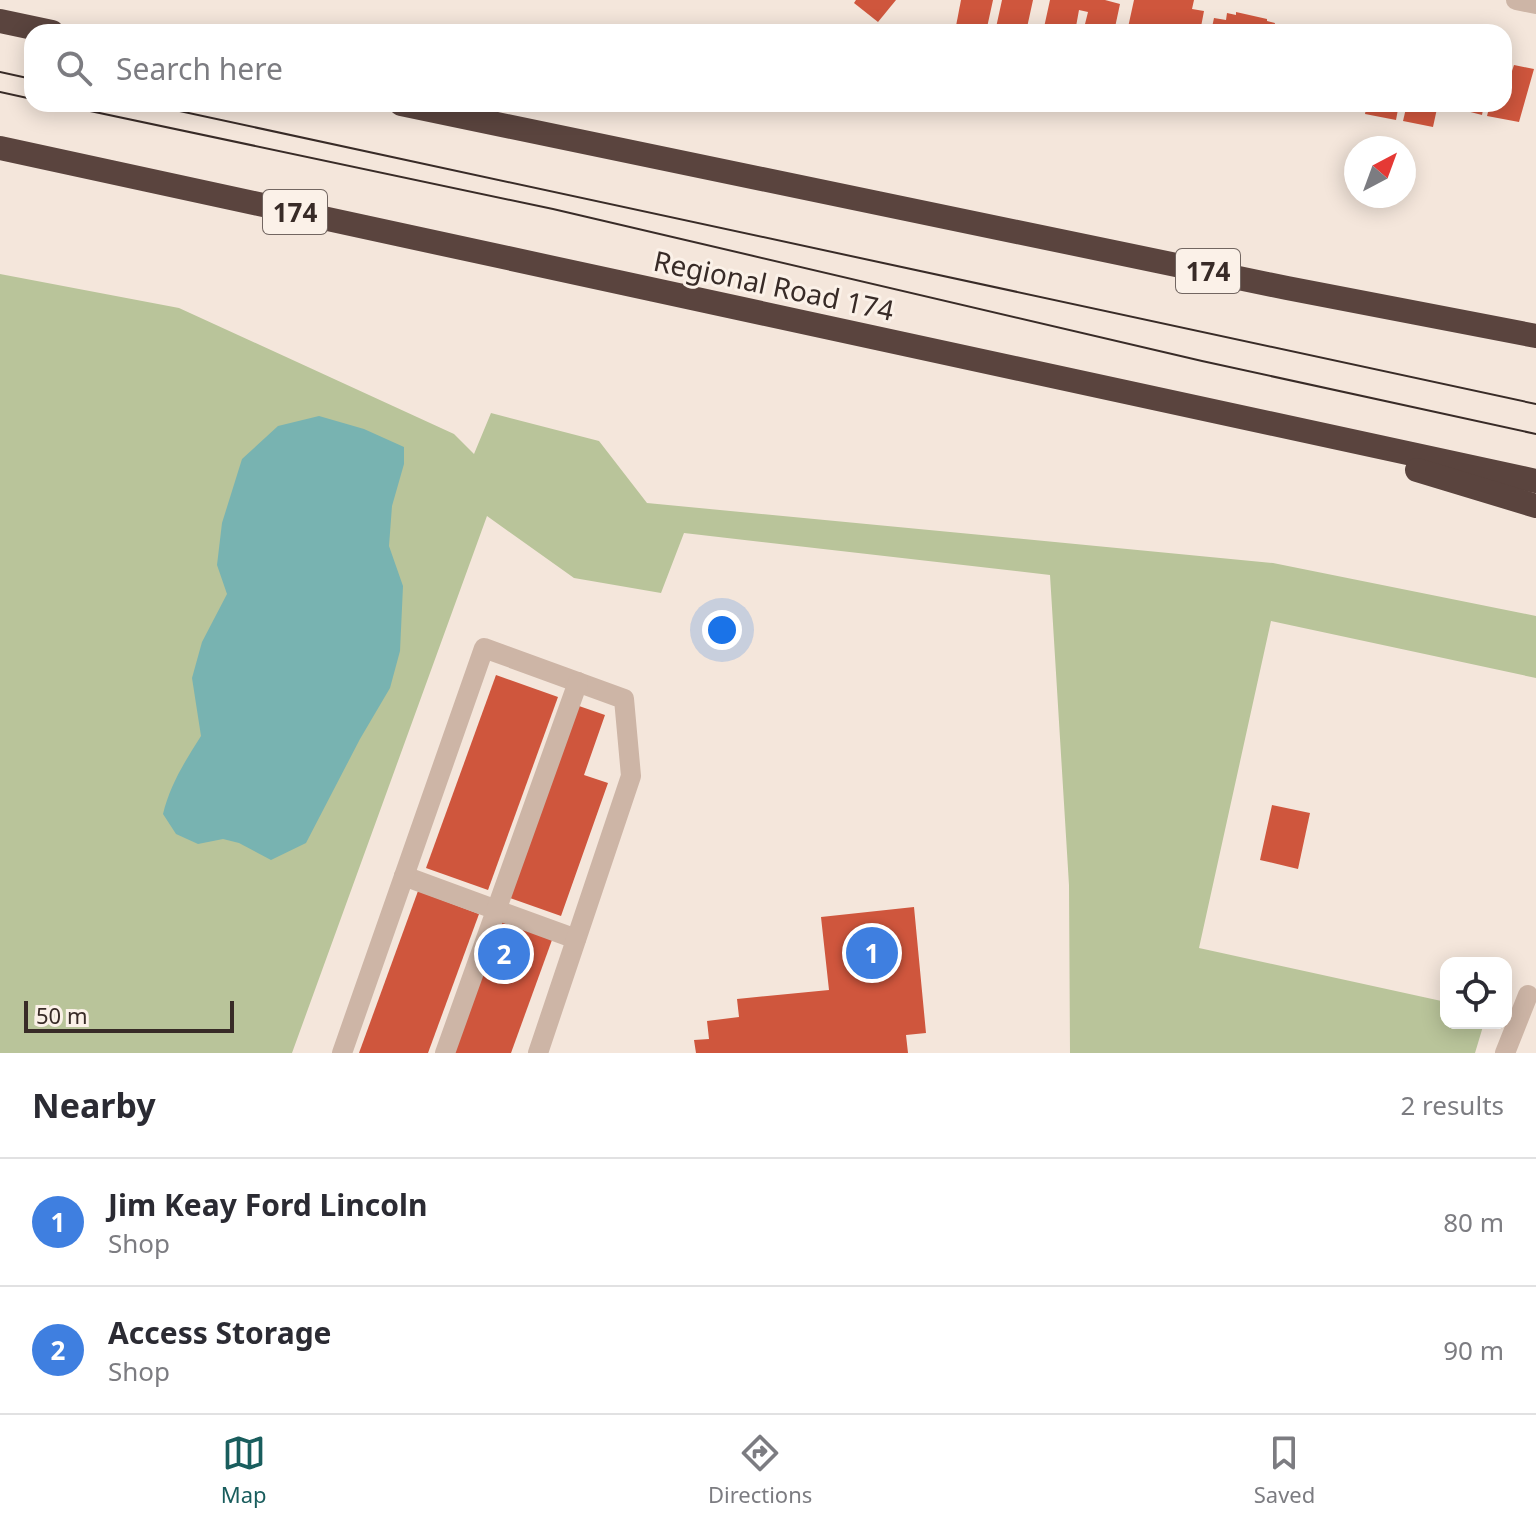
<!DOCTYPE html>
<html lang="en">
<head>
<meta charset="utf-8">
<style>
  body { margin:0; font-family:"Noto Sans",sans-serif; background:#f7f7f7; color:#2b2b33 }
  .controls { position:absolute; right:24px; bottom:24px; display:grid; overflow:hidden; border-radius:16px; box-shadow:0 4px 20px #0003 }
  .controls button { width:72px; height:72px; display:grid; place-items:center; padding:0; border:0; border-bottom:2px solid #e1e1e2; background:#fff; color:#2b2b33; font:40px sans-serif }
  .compass { position:absolute; left:1344px; top:136px; width:72px; height:72px; border-radius:50%; background:#fff; box-shadow:0 4px 20px #0003; rotate:41deg }
  .scale { position:absolute; left:24px; bottom:20px; width:210px; box-sizing:border-box; padding-left:8px; border:4px solid #382b27; border-top:0; font-size:22px; line-height:28px; white-space:nowrap; color:#382b27; -webkit-text-stroke:6px #fbf1e8; paint-order:stroke }
  .you { position:absolute; left:722px; top:630px; width:28px; height:28px; margin:-20px; border:6px solid #fff; border-radius:50%; background:#1a73e8; box-shadow:0 0 0 12px #1a73e833 }
  .badge { display:grid; place-items:center; width:52px; height:52px; border-radius:50%; background:#195d5d; color:#fff; font-size:26px; font-weight:700 }
  .pin { position:absolute; translate:-50% -50%; border:4px solid #fff; box-shadow:0 2px 8px #0006 }
  .list { margin:0; padding:0; list-style:none }
  h2 { display:flex; justify-content:space-between; align-items:center; height:104px; margin:0; padding:0 32px; font-size:34px }
  h2 small { font-size:26px; font-weight:400; color:#7c7c81 }
  .list li { display:grid; grid-template-columns:52px 1fr auto; gap:24px; align-items:center; box-sizing:border-box; height:128px; padding:0 32px; border-top:2px solid #e1e1e2 }
  .list b { display:block; font-size:30px; white-space:nowrap }
  .list p { margin:0; font-size:26px; white-space:nowrap; color:#7c7c81 }
  .list em { font-size:26px; font-style:normal; color:#7c7c81 }
  .icon { flex:none; width:44px; height:44px; fill:none; stroke:currentColor; stroke-width:2; stroke-linecap:round; stroke-linejoin:round }
  .map { position:relative; flex:none; width:1536px; height:1053px; overflow:hidden }
  .search { position:absolute; background:#fff; box-shadow:0 4px 20px #0003; left:24px; right:24px; top:24px; height:88px; display:flex; align-items:center; gap:20px; box-sizing:border-box; padding:0 28px; border-radius:24px; color:#7c7c81; font-size:30px }
  .sheet { height:360px; background:#fff }
  nav { display:flex; justify-content:space-around; align-items:center; box-sizing:border-box; height:112px; border-top:2px solid #e1e1e2; background:#fff; font-size:22px; color:#7c7c81 }
  nav a { display:grid; justify-items:center; gap:4px }
  nav .on { color:#195d5d }
  .map>svg:first-child { display:block }
</style>
</head>
<body>
<div class="map">
<svg width="1536" height="1053" viewBox="0 0 1536 1053">
  <rect width="100%" height="100%" fill="#f4e6db"/>
  <path fill="#b9c49a" d="M0,274l179,34 275,126 20,20 17,-41 108,28 48,62 626,60 263,53v62l-265,-57 -72,327 247,54v21h38l-9,30h-405l-1,-168 -19,-310 -366,-42 -23,60 -87,-15 -87,-62 -195,537h-292z"/>
  <path fill="#78b3b1" d="M319,416l45,13 40,18v17l-12,42 -3,40 14,40 -3,65 -10,37 -30,51 -54,104 -35,17 -32,-17 -16,-4 -25,5 -22,-10 -13,-20c7,-29 22,-53 38,-78l-9,-58 10,-36 25,-48 -10,-29 5,-42 20,-64 36,-33z"/>
  <g fill="#cf563d">
    <path d="M856,0h40l-18,22 -24,-19z"/>
    <path d="M961,0h32l-7,32 -30,-6z"/>
    <path d="M1002,0h31l-7,32h-31z"/>
    <path d="M1050,0h55l15,4 -6,28h-31l5,-20 -9,-2 -4,22h-32z"/>
    <path d="M1134,0h60l-2,9 12,2 -4,21h-73z"/>
    <path d="M1236,12l31,7v2l8,2 -2,9h-62l3,-14 12,2 1,-7 9,2z"/>
    <path d="M1316,24l30,7 -1,1h-31z"/>
    <path d="M1514,65l20,4 -15,53 -32,-6 3,-12h14v-35l8,2z"/>
    <path d="M1324,104h30l-2,7z"/>
    <path d="M1367,104h32l-3,16 -31,-6z"/>
    <path d="M1407,104h31l-5,23 -30,-6z"/>
    <path d="M1451,104h33l-2,11 -31,-8z"/>
    <path d="M496,675l62,22 -70,193 -62,-22z"/>
    <path d="M579,706l26,9 -21,60 24,8 -47,133 -51,-18z"/>
    <path d="M1272,805l38,8 -12,56 -38,-9z"/>
    <path d="M418,891l61,23 -51,139h-69z"/>
    <path d="M914,907l12,126 -20,2 2,18h-212l-2,-13 15,-1 -2,-18 32,-4 -2,-18 92,-9 -8,-73z"/>
    <path d="M502,922l50,18 -41,113h-57z"/>
  </g>
  <g fill="none" stroke-linecap="round" stroke-linejoin="round">
    <g stroke="#cdb5a6" stroke-width="20">
      <path d="M1516,0l20,4"/>
      <path d="M404,876l172,63"/>
      <path d="M342,1053l142,-405 140,51 7,77 -93,277"/>
      <path d="M445,1053l133,-371"/>
      <path d="M1505,1053l23,-58"/>
    </g>
    <g stroke="#5a443e" stroke-width="24">
      <path d="M0,21l52,11"/>
      <path d="M401,104l886,184 249,48"/>
      <path d="M0,148l1536,333"/>
      <path d="M1417,470l119,36"/>
    </g>
    <g stroke="#382b27" stroke-width="2">
      <path d="M0,72l32,7"/>
      <path d="M0,92l32,7"/>
      <path d="M57,104l496,105 649,152 334,73"/>
      <path d="M147,104l1389,300"/>
    </g>
  </g>
  <g text-anchor="middle" dominant-baseline="central" stroke-width="6" stroke-linejoin="round" paint-order="stroke">
    <g fill="#fbf1e8" stroke="#726661" stroke-width="2">
      <rect x="263" y="190" width="64" height="44" rx="6"/>
      <rect x="1176" y="249" width="64" height="44" rx="6"/>
    </g>
    <g font-size="26" font-weight="bold" fill="#382b27">
      <text x="295" y="212">174</text>
      <text x="1208" y="271">174</text>
    </g>
    <g font-size="28" fill="#382b27" stroke="#fbf1e8">
      <text transform="translate(774 285) rotate(12)">Regional Road 174</text>
    </g>
  </g>
</svg>
<div class="controls">
<button><svg class="icon" aria-label="locate" viewBox="0 0 24 24"><circle cx="12" cy="12" r="6"/><path d="M12 2v4M12 18v4M2 12h4M18 12h4"/></svg></button>
</div>
<svg class="compass" viewBox="-18 -18 36 36"><path d="M0-13l5 13h-10z" fill="#e53935"/><path d="M0 13l5-13h-10z" fill="#7c7c81"/></svg>
<div class="scale">50 m</div>
<div class="you"></div>
<div class="pin badge" style="left:872px;top:953px;background:#3f7fe0">1</div>
<div class="pin badge" style="left:504px;top:954px;background:#3f7fe0">2</div>
<div class="search"><svg class="icon" aria-label="search" viewBox="0 0 24 24"><circle cx="10" cy="10" r="6"/><path d="M15 15l6 6"/></svg>Search here</div>
</div>
<section class="sheet">
<h2>Nearby<small>2 results</small></h2>
<ul class="list">
<li><span class="badge" style="background:#3f7fe0">1</span><div><b>Jim Keay Ford Lincoln</b><p>Shop</p></div><em>80 m</em></li>
<li><span class="badge" style="background:#3f7fe0">2</span><div><b>Access Storage</b><p>Shop</p></div><em>90 m</em></li>
</ul>
</section>
<nav>
<a class="on"><svg class="icon" aria-label="map" viewBox="0 0 24 24"><path d="M3 6l6-2 6 2 6-2v14l-6 2-6-2-6 2zM9 4v14M15 6v14"/></svg>Map</a>
<a><svg class="icon" aria-label="directions" viewBox="0 0 24 24"><path d="M12 3l9 9-9 9-9-9zM9 14v-3h6M13 9l2 2-2 2"/></svg>Directions</a>
<a><svg class="icon" aria-label="saved" viewBox="0 0 24 24"><path d="M7 4h10v16l-5-4-5 4z"/></svg>Saved</a>
</nav>
</body>
</html>
